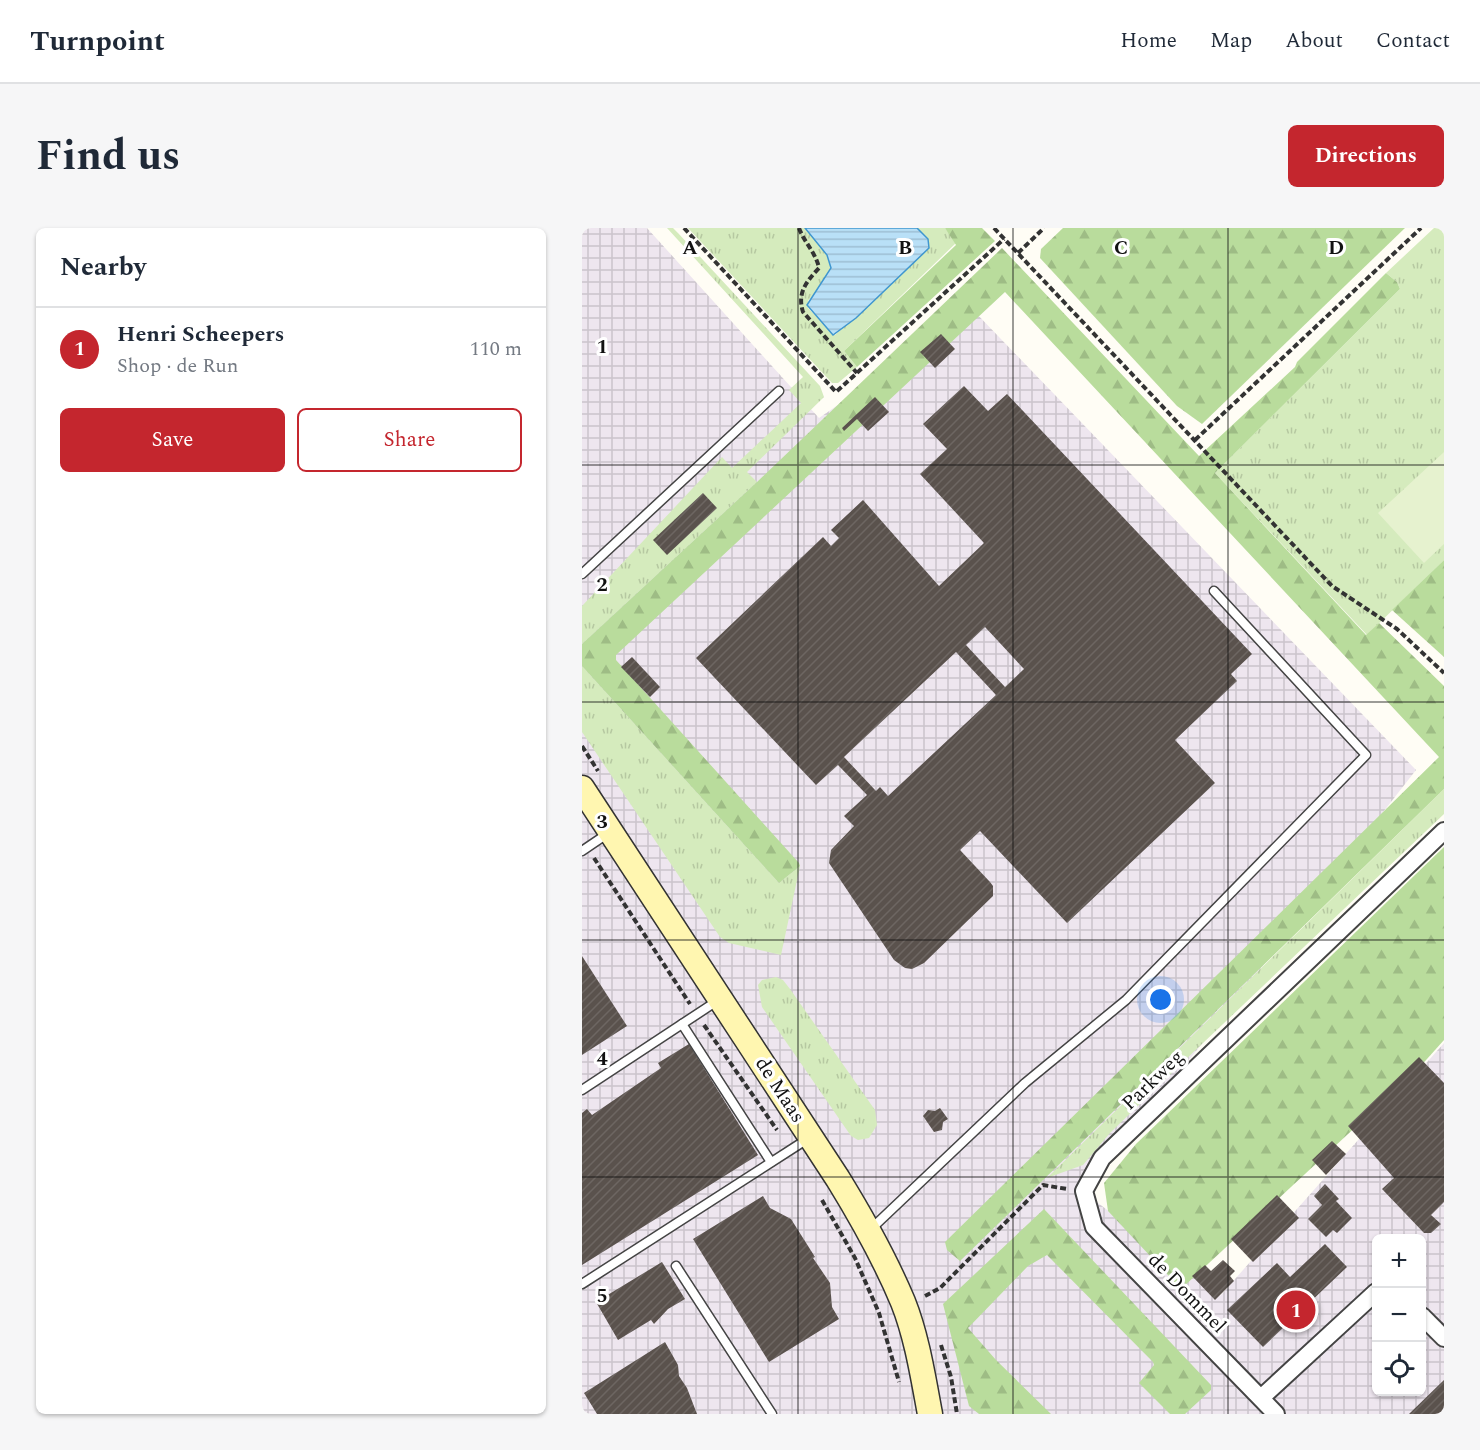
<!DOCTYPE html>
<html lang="en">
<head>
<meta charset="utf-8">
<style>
  body { margin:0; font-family:Spectral,serif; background:#f6f6f7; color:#1f2937 }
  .controls { position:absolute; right:18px; bottom:18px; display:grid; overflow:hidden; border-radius:9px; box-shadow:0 2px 4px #0004 }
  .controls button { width:54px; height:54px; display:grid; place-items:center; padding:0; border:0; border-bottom:2px solid #e0e1e3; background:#fff; color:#1f2937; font:30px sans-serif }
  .you { position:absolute; left:579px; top:772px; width:21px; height:21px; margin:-15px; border:4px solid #fff; border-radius:50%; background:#1a73e8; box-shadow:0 0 0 9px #1a73e833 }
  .badge { display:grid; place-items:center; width:39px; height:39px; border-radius:50%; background:#c4262e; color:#fff; font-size:20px; font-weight:700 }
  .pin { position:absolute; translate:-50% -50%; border:3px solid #fff; box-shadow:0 2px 6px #0006 }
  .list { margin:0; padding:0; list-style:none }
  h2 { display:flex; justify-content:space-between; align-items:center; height:78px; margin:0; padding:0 24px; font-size:26px }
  h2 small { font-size:20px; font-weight:400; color:#747a83 }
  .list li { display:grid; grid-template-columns:39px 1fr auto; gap:18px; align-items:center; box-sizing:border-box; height:84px; padding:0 24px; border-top:2px solid #e0e1e3 }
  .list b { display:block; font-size:22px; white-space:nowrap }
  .list p { margin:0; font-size:20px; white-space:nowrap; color:#747a83 }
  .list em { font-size:20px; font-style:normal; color:#747a83 }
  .actions { display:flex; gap:12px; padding:18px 24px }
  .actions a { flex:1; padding:14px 0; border:2px solid #c4262e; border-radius:9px; text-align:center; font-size:21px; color:#c4262e }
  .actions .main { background:#c4262e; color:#fff }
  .icon { flex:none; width:33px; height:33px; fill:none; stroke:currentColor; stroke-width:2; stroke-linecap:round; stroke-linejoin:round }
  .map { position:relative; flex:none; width:862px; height:1186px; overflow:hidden; border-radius:9px }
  header { display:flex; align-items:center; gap:36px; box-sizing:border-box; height:84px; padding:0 30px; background:#fff; border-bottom:2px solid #e0e1e3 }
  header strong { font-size:28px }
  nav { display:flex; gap:33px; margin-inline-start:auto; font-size:21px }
  .intro { display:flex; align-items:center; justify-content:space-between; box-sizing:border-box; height:144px; padding:0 36px }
  h1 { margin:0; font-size:42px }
  .button { padding:15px 27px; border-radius:9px; background:#c4262e; color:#fff; font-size:21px; font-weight:700 }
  main { display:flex; gap:36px; padding:0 36px }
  aside { flex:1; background:#fff; border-radius:9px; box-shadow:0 2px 4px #0004 }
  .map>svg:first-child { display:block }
</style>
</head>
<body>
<header>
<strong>Turnpoint</strong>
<nav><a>Home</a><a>Map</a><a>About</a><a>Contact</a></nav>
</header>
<div class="intro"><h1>Find us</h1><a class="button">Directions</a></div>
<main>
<aside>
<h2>Nearby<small></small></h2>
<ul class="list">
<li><span class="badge">1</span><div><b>Henri Scheepers</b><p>Shop · de Run</p></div><em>110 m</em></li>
</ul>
<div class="actions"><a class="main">Save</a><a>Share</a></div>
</aside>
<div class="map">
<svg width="862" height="1186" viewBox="0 0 862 1186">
  <defs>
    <pattern id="industrial-grid" width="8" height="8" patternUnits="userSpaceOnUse" patternTransform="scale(1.5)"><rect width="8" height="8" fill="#eee6ef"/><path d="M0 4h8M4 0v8" fill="none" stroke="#cbc4cc"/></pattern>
    <pattern id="grass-tufts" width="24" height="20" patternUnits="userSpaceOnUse" patternTransform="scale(1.5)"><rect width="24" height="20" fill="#d5ebbd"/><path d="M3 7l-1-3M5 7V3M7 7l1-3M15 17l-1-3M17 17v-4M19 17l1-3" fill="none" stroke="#b6c8a1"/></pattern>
    <pattern id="forest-firs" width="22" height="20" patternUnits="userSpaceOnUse" patternTransform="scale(1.5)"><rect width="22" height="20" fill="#b9dc9c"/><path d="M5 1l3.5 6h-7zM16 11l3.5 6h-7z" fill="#9ebc85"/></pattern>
    <pattern id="water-rules" width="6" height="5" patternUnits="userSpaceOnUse" patternTransform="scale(1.5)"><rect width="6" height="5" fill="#b9e0f7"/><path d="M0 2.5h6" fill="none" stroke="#9ebfd3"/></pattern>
    <pattern id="building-hatch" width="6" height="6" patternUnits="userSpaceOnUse" patternTransform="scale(1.5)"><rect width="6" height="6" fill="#5a524d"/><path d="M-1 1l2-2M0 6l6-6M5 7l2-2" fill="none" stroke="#6d6662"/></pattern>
  </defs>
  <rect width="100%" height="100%" fill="#fffdf5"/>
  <path fill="url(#industrial-grid)" fill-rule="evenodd" d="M0,0h65l172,190 155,-107 442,459 -331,423 135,103 224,-253v371h-862zM794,1010h46v154h-46z"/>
  <g fill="url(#grass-tufts)">
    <path d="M85,0h6l5,5 142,153 4,11 -77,75 10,10 -175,162v-38l140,-149 10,11 69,-65 -12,-13 14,-13z"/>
    <path d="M106,0h117l22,27 4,14 -5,11 -18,21v7l27,27 94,-87 -1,-9 -11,-11h28l12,14 -113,109 13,16 -19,16h-6z"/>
    <path d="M852,0h10v332l-77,75 -152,-162 185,-184 -3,-7 -11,-9z"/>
    <path d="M0,438l197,217 21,-17 -19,89 -52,-12 -9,-6 -138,-205z"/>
    <path d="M862,561v25l-262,249 -72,70 -27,32 -36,13z"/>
    <path d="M194,749l7,3 7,9 85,121 2,15 -8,13 -11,2 -7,-4 -89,-129 -4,-22 4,-5z"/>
  </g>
  <g fill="url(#forest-firs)">
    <path d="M363,0h37l13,13 -138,126 -13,-16 112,-106z"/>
    <path d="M481,0h342l-203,196 -25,-18 -137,-148 1,-9z"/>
    <path d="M420,20l197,208 96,-89 2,-5 89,-89 11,9 3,7 -185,184 151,162 13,-12 65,63v103l-484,472 -13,-11 -2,-8 494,-485 -434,-465 -389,363v5l183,203 1,3 -21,17 -197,-217v-22l175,-162z"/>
    <path d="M862,332v97l-52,-47z"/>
    <path d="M862,619v193l-26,29 -237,220 -73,-78 -4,-28 32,-39z"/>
    <path d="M462,981l167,176v5l-26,24h-15l-31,-31 15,-18 -1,-3 -106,-107 -19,11 -60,62 28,32 55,54h-72l-10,-8 -26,-102z"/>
  </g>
  <path fill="#e6f2cf" d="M862,224v92l-20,19 -46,-50z"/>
  <path fill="url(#water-rules)" stroke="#3f96cf" stroke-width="1.5" d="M335,0l11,11 1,9 -73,70 -23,17 -26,-30 24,-37 -4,-13 -22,-27z"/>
  <g fill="url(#building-hatch)" fill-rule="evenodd">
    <path d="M359,106l14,15 -20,19 -15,-16z"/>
    <path d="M382,158l24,25 19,-17 245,260 -21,20 6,7 -62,59 40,43 -148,140 -87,-92 -20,19 30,32 3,4v10l-69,67 -12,6 -7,-1 -11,-8 -65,-97 2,-13 23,-24 -10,-10 23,-21 -29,-30 -22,20 -120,-127 127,-121 8,9 8,-8 -8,-8 32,-30 76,86 45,-43 -64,-69 27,-25 -24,-25zM403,399l39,42 -19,18 -39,-42zM374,424l40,43 -108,101 -8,-9 -4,4 -32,-34z"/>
    <path d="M293,169l14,15 -21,19 -11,-12 -13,12 -2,-3z"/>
    <path d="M121,265l14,15 -50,47 -14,-15z"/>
    <path d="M50,429l28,30 -10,10 -29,-30z"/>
    <path d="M0,728l45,70 -45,29z"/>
    <path d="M107,816l69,111 -176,110v-152l5,-4 5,6 69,-47 -3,-5z"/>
    <path d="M837,829l25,26v119l-13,13 10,9 -10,9h-7l-42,-44 12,-11 -46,-52z"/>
    <path d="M358,880l8,11 -5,3 -1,8 -8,2 -11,-16 5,-6 7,1z"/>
    <path d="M750,913l14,13 -20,21 -14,-15z"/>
    <path d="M743,956l14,15 -3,2 16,17 -15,15 -4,-3 -7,7 -18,-18 14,-14 -8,-9z"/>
    <path d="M695,967l22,23 -46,44 -22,-23z"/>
    <path d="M181,968l7,12 21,11 24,38 -2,1 17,25 2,24 7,12 -70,43 -76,-123z"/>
    <path d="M743,1016l22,23 -84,80 -36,-37 50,-47 13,14z"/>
    <path d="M641,1032l12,11 -5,5 4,5 -19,19 -23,-24 13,-11 6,6z"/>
    <path d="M80,1034l23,37 -17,10 -14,15 -3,-4 -33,20 -22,-38z"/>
    <path d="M83,1114l13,23 1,11 8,12 10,26h-100l-13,-21z"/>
    <path d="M862,1152v34h-35z"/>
  </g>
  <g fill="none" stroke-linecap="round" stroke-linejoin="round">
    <defs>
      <g id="lane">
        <path d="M0,346l197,-183"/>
        <path d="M0,623l28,-19"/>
        <path d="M100,796l89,138"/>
        <path d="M0,862l135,-89"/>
        <path d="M289,1001l154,-146 101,-83 240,-245 -152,-164"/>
        <path d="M94,1038l96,148"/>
        <path d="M0,1056l227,-146"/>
      </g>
      <g id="street">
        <path d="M840,1088l22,22"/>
        <path d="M679,1170l115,-106"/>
        <path d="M694,1186l-182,-187 -10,-36 18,-33 342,-327"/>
      </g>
      <path id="secondary" d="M0,560l256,391c24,39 47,80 65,123 14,35 20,75 27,112"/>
    </defs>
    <use href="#lane" stroke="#444" stroke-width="11"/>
    <use href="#street" stroke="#444" stroke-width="20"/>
    <use href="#secondary" stroke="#333" stroke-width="27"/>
    <g stroke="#333" stroke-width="4" stroke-dasharray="6 3" stroke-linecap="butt">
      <path d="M102,0l152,164 168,-153"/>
      <path d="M217,0c5,14 17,25 20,40 -13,14 -22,25 -16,44l54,61"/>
      <path d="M412,0l338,358 65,43 47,44"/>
      <path d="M436,25l26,-25"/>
      <path d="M613,212l226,-212"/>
      <path d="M0,518l16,25"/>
      <path d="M12,630l96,146"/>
      <path d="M122,797l73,105"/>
      <path d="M240,972l33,58 24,55 20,69"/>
      <path d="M343,1068l15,-8 103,-103 24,4"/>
      <path d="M359,1117l10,32 6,37"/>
    </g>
    <use href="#lane" stroke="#fff" stroke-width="8"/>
    <use href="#street" stroke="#fff" stroke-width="16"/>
    <use href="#secondary" stroke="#fff6b0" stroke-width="24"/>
  </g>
  <path fill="none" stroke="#111" stroke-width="1.5" stroke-opacity="0.55" d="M216,0v1186M431,0v1186M646,0v1186M0,237h862M0,474h862M0,712h862M0,949h862"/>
  <g text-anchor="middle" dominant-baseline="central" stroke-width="6" stroke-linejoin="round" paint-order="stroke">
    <g font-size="20" fill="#111" stroke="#fff">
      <text transform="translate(571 852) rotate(-44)">Parkweg</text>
      <text transform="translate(198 862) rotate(57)">de Maas</text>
      <text transform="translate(605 1065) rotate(46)">de Dommel</text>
    </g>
  </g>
  <g font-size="20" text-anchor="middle" font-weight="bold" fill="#111" stroke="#fff" stroke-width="6" stroke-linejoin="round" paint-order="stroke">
    <text x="108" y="26">A</text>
    <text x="323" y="26">B</text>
    <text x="539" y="26">C</text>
    <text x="754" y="26">D</text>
    <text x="20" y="125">1</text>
    <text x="20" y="363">2</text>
    <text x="20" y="600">3</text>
    <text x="20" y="837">4</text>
    <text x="20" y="1074">5</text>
  </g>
</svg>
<div class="controls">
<button>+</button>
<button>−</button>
<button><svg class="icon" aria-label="locate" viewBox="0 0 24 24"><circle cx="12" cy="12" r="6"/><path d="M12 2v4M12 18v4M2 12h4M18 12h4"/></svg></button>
</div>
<div class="you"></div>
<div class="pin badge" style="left:714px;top:1082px">1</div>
</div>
</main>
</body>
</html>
